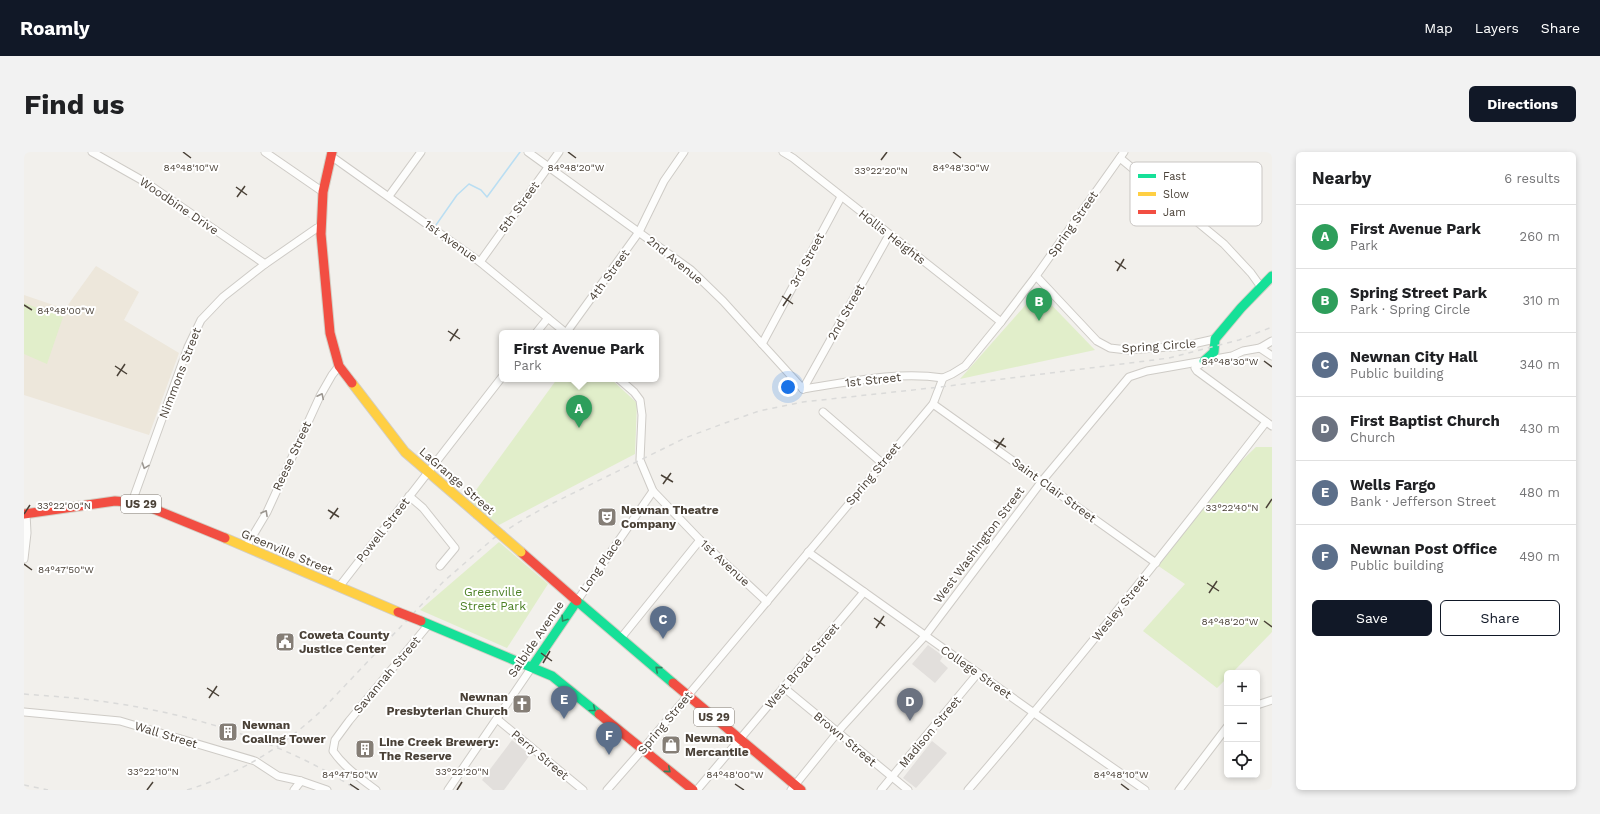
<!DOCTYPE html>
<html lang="en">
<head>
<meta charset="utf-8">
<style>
  body { margin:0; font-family:"Work Sans",sans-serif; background:#f2f2f2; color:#202124 }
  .controls { position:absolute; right:12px; bottom:12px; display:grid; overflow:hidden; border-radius:6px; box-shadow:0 2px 6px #0003 }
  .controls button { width:36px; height:36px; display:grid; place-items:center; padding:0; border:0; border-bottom:1px solid #e0e0e0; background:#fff; color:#202124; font:20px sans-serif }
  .you { position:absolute; left:764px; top:235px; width:14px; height:14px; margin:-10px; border:3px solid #fff; border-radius:50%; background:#1a73e8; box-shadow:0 0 0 6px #1a73e833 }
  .badge { display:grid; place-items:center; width:26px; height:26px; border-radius:50%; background:#111827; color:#fff; font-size:13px; font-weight:700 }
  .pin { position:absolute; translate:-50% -33px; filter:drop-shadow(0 1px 2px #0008) }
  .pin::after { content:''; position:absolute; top:21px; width:14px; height:12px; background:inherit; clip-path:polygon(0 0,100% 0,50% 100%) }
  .popup { position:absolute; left:475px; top:178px; width:160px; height:52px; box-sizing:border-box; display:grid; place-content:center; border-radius:6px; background:#fff; filter:drop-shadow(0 1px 3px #0005); font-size:13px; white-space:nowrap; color:#757577 }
  .popup b { font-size:15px; color:#202124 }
  .popup::after { content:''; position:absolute; left:50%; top:100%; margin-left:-8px; border:8px solid transparent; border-top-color:#fff }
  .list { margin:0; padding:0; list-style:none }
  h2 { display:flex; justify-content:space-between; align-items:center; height:52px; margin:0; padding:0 16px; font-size:17px }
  h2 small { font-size:13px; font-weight:400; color:#757577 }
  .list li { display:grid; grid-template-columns:26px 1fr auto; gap:12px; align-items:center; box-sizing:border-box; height:64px; padding:0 16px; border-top:1px solid #e0e0e0 }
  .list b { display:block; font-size:15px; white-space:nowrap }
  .list p { margin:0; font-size:13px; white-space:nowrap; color:#757577 }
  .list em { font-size:13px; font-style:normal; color:#757577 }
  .actions { display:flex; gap:8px; padding:12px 16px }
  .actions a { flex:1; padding:9px 0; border:1px solid #111827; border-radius:6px; text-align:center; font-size:14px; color:#111827 }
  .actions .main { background:#111827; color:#fff }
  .icon { flex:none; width:22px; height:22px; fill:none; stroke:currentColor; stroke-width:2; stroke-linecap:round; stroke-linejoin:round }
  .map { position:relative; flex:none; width:1248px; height:638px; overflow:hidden; border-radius:6px }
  header { display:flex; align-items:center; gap:24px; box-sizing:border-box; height:56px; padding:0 20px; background:#111827; color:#fff }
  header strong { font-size:19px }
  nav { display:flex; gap:22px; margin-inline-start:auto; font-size:14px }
  .intro { display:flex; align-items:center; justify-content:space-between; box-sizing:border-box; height:96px; padding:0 24px }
  h1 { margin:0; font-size:28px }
  .button { padding:10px 18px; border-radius:6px; background:#111827; color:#fff; font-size:14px; font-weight:700 }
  main { display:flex; gap:24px; padding:0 24px }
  aside { flex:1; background:#fff; border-radius:6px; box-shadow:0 2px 6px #0003 }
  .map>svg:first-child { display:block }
</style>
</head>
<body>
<header>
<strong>Roamly</strong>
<nav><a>Map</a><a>Layers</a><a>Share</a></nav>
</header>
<div class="intro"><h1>Find us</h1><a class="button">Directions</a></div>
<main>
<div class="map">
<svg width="1248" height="638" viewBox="0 0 1248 638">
  <rect width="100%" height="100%" fill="#f2f0ec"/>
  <path fill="#ede7db" d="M72,114l43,26 -15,28 55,33 -30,82 -125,-40v-100l41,14z"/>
  <g fill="#e1eeca">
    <path d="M1014,139l57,59 -135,29z"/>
    <path d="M0,151l39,14 -16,47 -23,-10z"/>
    <path d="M533,227h54l26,24 -2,51 -136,71 -31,-24z"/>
    <path d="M1232,295h16v185l-40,41h-5v5l-10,10 -74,-57 42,-47 -31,-21 74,-89z"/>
    <path d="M475,390l49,42 -41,64 -87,-38z"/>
  </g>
  <g fill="#e2dfdc">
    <path d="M904,493l15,11 -3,5 8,7 -13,15 -23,-19z"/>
    <path d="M488,588l18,15 -26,35h-11l-11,-10z"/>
    <path d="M908,589l15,12 -31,35 -13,-10z"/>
  </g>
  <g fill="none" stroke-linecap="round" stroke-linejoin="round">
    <path stroke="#badef2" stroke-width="1.5" d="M412,73l21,-30 12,-11 12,6 6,7 33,-45"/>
    <defs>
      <g id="street">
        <path d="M68,0l53,30 120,82"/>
        <path d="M241,0l58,40"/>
        <path d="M504,0l163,118 32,31 80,88"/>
        <path d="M759,0l10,6 208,164"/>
        <path d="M307,4l149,106 86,71"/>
        <path d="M1096,6l104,86 27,29 10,14"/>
        <path d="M365,44l32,-44"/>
        <path d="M456,110l79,-110"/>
        <path d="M1012,124l61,65 13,7 17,2 57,-4 31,-7"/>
        <path d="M512,181l12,-15"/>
        <path d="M542,181l73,-101 25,-51 20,-29"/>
        <path d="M738,192l79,-147"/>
        <path d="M1236,196l12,8"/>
        <path d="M1179,210l-8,6 2,3 75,55"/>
        <path d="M595,227l15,13 6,8 2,15 -2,45 13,31 47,49 67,62"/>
        <path d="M779,237l86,-154"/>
        <path d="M779,237c46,-7 94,-18 140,-11"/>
        <path d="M909,252l223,159"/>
        <path d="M799,260l59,51"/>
        <path d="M385,344l14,12 32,40 -15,18"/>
        <path d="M108,350l56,-155 13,-27 22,-23 42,-33 52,-36 4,-1"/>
        <path d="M222,395l21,-35 53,-116 12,-21 7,-9"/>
        <path d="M784,400l226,161 111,77"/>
        <path d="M0,407l3,-26 -1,-20"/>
        <path d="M315,435l163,-210"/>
        <path d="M553,449l76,-110"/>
        <path d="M597,486l79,-98"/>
        <path d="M759,535l125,103"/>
        <path d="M1233,553l15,-5"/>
        <path d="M0,560l96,9 135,40 23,15 23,5 26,9"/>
        <path d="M473,567l86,71"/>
        <path d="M270,638l7,-9"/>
        <path d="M352,638c-16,-12 -31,-22 -43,-39l2,-11 14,-19 80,-97"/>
        <path d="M424,638l84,-123"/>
        <path d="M583,638l36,-41 290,-345 10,-26 9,-4 13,-8 36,-44 35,-46 88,-124"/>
        <path d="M673,638l167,-198"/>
        <path d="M767,638l51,-63 83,-91 117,-155 87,-104 18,-6 85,-15 11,-5 17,-3 12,-7"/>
        <path d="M857,638l97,-117"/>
        <path d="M944,638c103,-119 201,-243 298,-368"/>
        <path d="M1155,638l48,-63"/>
      </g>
      <g id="fast">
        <path d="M1180,209l10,-9 1,-13 26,-31 31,-32"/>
        <path d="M397,469l131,55 47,38"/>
        <path d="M508,515l45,-66 96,82"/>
      </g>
      <g id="slow">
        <path d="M328,231l53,69 72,62"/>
        <path d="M201,386l173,74"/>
      </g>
      <g id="jam">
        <path d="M308,0l-9,40 -2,42 9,99 9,33 13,17"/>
        <path d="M0,362l91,-13 24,2 86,35"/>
        <path d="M497,400l56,49"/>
        <path d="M649,531l128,107"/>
        <path d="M575,562l94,76"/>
      </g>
    </defs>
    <use href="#street" stroke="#cecbc6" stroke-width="9"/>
    <use href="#fast" stroke="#d3cec4" stroke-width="11"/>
    <use href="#slow" stroke="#d3cec4" stroke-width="11"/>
    <use href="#jam" stroke="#d3cec4" stroke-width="11"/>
    <use href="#street" stroke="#fdfdfc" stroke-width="7"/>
    <use href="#fast" stroke="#16e098" stroke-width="9"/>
    <use href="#slow" stroke="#ffcf43" stroke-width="9"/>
    <use href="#jam" stroke="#f24e42" stroke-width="9"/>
    <g stroke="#dadad9" stroke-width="1.5" stroke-dasharray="5 5" stroke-linecap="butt">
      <path d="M0,542c22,2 45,3 67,6 88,10 192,40 266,90"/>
      <path d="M0,633l24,5"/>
      <path d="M163,638c54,-17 91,-40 133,-78l124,-131 50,-43 30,-19 23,-13 138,-68 40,-15 34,-12 44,-9 137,-15 229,-29 70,-18 33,-13"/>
    </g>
    <defs>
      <path id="slow-bridge" d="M453,362l44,38"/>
      <path id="jam-bridge" d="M374,460l23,9"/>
    </defs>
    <use href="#slow-bridge" stroke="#d3cec4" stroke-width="11" stroke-linecap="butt"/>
    <use href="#jam-bridge" stroke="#d3cec4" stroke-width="11" stroke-linecap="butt"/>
    <use href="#slow-bridge" stroke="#ffcf43" stroke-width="9"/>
    <use href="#jam-bridge" stroke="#f24e42" stroke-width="9"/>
  </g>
  <defs><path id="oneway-chevron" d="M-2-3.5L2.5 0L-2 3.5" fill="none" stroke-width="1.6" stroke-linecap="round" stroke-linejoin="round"/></defs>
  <g stroke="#9b9690">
    <use href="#oneway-chevron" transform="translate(297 244) rotate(-64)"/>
    <use href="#oneway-chevron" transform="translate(121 314) rotate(110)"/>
    <use href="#oneway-chevron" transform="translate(241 361) rotate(-61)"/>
  </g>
  <g stroke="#35815e">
    <use href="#oneway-chevron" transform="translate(540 467) rotate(123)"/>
    <use href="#oneway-chevron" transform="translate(634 517) rotate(-140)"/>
    <use href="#oneway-chevron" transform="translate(569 557) rotate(38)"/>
    <use href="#oneway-chevron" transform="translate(644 618) rotate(40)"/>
  </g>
  <path fill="none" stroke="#4a4137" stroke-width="1.5" d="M159,0l8,6M544,0l8,6M929,0l8,6M857,8l6,-8M212,35l11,8M213,45l8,-11M1091,109l11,8M1093,119l7,-12M758,144l11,8M0,153l8,5M759,154l8,-12M424,179l12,8M426,189l8,-12M1240,209l8,6M91,214l12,8M93,224l8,-12M970,288l12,7M972,297l8,-11M637,323l12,7M639,332l8,-11M1242,356l6,-9M304,358l11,7M0,362l6,-9M306,367l8,-11M0,412l8,6M1183,431l12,8M1185,441l8,-12M850,466l11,8M1240,469l8,6M852,476l8,-12M517,501l11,8M519,511l7,-12M183,536l12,8M185,546l8,-12M326,632l9,6M711,632l9,6M1097,632l8,6M123,638l6,-8M433,638l5,-8"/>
  <defs>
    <symbol id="theatre-square" viewBox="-11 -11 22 22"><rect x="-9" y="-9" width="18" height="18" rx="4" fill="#857e76" stroke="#fff"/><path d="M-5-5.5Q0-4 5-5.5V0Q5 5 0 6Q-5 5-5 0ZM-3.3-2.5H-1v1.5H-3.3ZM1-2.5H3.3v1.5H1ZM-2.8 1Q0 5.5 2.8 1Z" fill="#fff"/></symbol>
    <symbol id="civic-square" viewBox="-11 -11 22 22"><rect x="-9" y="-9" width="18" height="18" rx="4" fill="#857e76" stroke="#fff"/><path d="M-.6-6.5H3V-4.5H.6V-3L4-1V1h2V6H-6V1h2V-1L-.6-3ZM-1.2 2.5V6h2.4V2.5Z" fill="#fff"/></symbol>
    <symbol id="church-square" viewBox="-11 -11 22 22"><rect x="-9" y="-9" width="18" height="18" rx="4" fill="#857e76" stroke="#fff"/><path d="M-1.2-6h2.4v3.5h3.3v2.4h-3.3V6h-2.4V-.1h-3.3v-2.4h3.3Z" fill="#fff"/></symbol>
    <symbol id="building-square" viewBox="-11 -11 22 22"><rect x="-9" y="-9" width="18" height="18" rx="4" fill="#857e76" stroke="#fff"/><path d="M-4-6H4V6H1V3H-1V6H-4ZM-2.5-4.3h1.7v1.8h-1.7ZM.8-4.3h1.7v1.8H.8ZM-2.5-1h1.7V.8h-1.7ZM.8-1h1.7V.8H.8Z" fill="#fff"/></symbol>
    <symbol id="shop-square" viewBox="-11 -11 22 22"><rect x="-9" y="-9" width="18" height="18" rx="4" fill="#857e76" stroke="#fff"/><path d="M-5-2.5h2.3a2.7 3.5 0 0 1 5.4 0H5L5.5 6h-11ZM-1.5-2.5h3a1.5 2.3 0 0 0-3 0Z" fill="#fff"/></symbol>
  </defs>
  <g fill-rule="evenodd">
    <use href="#theatre-square" x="572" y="354" width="22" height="22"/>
    <use href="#civic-square" x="250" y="479" width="22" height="22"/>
    <use href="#church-square" x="487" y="541" width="22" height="22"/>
    <use href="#building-square" x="193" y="569" width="22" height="22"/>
    <use href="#shop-square" x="636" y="582" width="22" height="22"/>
    <use href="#building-square" x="330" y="586" width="22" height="22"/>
  </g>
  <g text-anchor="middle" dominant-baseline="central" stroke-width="4" stroke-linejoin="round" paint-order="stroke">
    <g fill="#fff" stroke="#807a73" stroke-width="1">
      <rect x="97" y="343" width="40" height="18" rx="3"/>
      <rect x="670" y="556" width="40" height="18" rx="3"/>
    </g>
    <g font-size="11" font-weight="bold" fill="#4a4137">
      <text x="117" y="352">US 29</text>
      <text x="690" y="565">US 29</text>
    </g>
    <g font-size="12" fill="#4a4137" stroke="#fff">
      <text transform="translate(155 54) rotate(34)">Woodbine Drive</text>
      <text transform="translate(495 55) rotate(-54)">5th Street</text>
      <text transform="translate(1049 72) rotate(-55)">Spring Street</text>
      <text transform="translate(868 85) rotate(38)">Hollis Heights</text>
      <text transform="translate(427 89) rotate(36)">1st Avenue</text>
      <text transform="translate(651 108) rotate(39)">2nd Avenue</text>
      <text transform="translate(783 108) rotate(-62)">3rd Street</text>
      <text transform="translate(585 123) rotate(-54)">4th Street</text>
      <text transform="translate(822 160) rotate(-61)">2nd Street</text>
      <text transform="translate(1135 194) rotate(-4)">Spring Circle</text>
      <text transform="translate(156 221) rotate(-69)">Nimmons Street</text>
      <text transform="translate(849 228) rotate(-6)">1st Street</text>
      <text transform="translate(268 304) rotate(-65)">Reese Street</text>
      <text transform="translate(849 322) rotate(-50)">Spring Street</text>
      <text transform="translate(433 329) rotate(41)">LaGrange Street</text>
      <text transform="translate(1030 338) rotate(36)">Saint Clair Street</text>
      <text transform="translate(359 378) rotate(-52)">Powell Street</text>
      <text transform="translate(955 393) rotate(-53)">West Washington Street</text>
      <text transform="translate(263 400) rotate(23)">Greenville Street</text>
      <text transform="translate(701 411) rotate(43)">1st Avenue</text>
      <text transform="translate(577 413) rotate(-55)">Long Place</text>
      <text transform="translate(1096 456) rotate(-51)">Wesley Street</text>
      <text transform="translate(512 487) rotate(-56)">Salbide Avenue</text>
      <text transform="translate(778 514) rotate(-50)">West Broad Street</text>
      <text transform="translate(952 520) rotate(35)">College Street</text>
      <text transform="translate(363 523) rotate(-50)">Savannah Street</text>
      <text transform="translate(641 571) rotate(-50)">Spring Street</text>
      <text transform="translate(906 580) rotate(-50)">Madison Street</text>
      <text transform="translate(142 583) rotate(17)">Wall Street</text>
      <text transform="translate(821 587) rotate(40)">Brown Street</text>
      <text transform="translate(516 603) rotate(40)">Perry Street</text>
    </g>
    <g font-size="12" font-weight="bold" fill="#4a4137" stroke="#fff" text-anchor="start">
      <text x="597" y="358">Newnan Theatre<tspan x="597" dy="14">Company</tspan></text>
      <text x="275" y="483">Coweta County<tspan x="275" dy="14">Justice Center</tspan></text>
      <text x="484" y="545" text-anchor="end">Newnan<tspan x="484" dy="14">Presbyterian Church</tspan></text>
      <text x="218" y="573">Newnan<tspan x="218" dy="14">Coaling Tower</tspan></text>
      <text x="661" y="586">Newnan<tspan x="661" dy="14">Mercantile</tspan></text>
      <text x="355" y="590">Line Creek Brewery:<tspan x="355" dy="14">The Reserve</tspan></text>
    </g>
    <g font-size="12" fill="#4c8025" stroke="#fff">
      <text x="469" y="440">Greenville<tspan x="469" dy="14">Street Park</tspan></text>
    </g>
  </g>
  <rect x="1106" y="10" width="132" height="64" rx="6" fill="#fff" stroke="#c9c6c3" stroke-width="1"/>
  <rect x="1114" y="22" width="18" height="4" fill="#16e098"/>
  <rect x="1114" y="40" width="18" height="4" fill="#ffcf43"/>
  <rect x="1114" y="58" width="18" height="4" fill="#f24e42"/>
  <g font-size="11" fill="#4a4137">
    <text x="1139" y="28">Fast</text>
    <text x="1139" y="46">Slow</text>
    <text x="1139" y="64">Jam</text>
  </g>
  <g font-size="10" text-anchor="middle" fill="#4a4137" stroke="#fff" stroke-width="4" stroke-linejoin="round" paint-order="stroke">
    <text x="552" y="19">84°48'20"W</text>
    <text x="167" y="19">84°48'10"W</text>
    <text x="937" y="19">84°48'30"W</text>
    <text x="857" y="22">33°22'20"N</text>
    <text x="42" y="162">84°48'00"W</text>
    <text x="1206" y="213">84°48'30"W</text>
    <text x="40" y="357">33°22'00"N</text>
    <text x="1208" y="359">33°22'40"N</text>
    <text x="42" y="421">84°47'50"W</text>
    <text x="1206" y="473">84°48'20"W</text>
    <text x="129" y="623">33°22'10"N</text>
    <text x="438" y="623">33°22'20"N</text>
    <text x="326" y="626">84°47'50"W</text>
    <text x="711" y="626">84°48'00"W</text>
    <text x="1097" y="626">84°48'10"W</text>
  </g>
</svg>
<div class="controls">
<button>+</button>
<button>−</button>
<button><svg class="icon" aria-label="locate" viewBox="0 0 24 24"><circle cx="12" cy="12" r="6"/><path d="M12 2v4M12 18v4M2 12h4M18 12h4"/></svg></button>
</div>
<div class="you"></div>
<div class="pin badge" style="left:555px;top:276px;background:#2e9e5b">A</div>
<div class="popup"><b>First Avenue Park</b>Park</div>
<div class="pin badge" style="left:1015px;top:169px;background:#2e9e5b">B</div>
<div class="pin badge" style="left:639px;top:487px;background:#5c6f8a">C</div>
<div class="pin badge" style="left:886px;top:569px;background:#6b7280">D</div>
<div class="pin badge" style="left:540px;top:567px;background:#5c6f8a">E</div>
<div class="pin badge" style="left:585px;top:603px;background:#5c6f8a">F</div>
</div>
<aside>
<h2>Nearby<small>6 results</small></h2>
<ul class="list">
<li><span class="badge" style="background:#2e9e5b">A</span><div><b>First Avenue Park</b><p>Park</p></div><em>260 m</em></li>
<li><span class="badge" style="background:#2e9e5b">B</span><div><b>Spring Street Park</b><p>Park · Spring Circle</p></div><em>310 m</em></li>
<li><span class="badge" style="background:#5c6f8a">C</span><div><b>Newnan City Hall</b><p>Public building</p></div><em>340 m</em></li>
<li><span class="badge" style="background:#6b7280">D</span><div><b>First Baptist Church</b><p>Church</p></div><em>430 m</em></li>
<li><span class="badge" style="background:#5c6f8a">E</span><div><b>Wells Fargo</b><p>Bank · Jefferson Street</p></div><em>480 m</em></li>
<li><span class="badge" style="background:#5c6f8a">F</span><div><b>Newnan Post Office</b><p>Public building</p></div><em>490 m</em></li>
</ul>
<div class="actions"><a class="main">Save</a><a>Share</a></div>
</aside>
</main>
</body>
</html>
